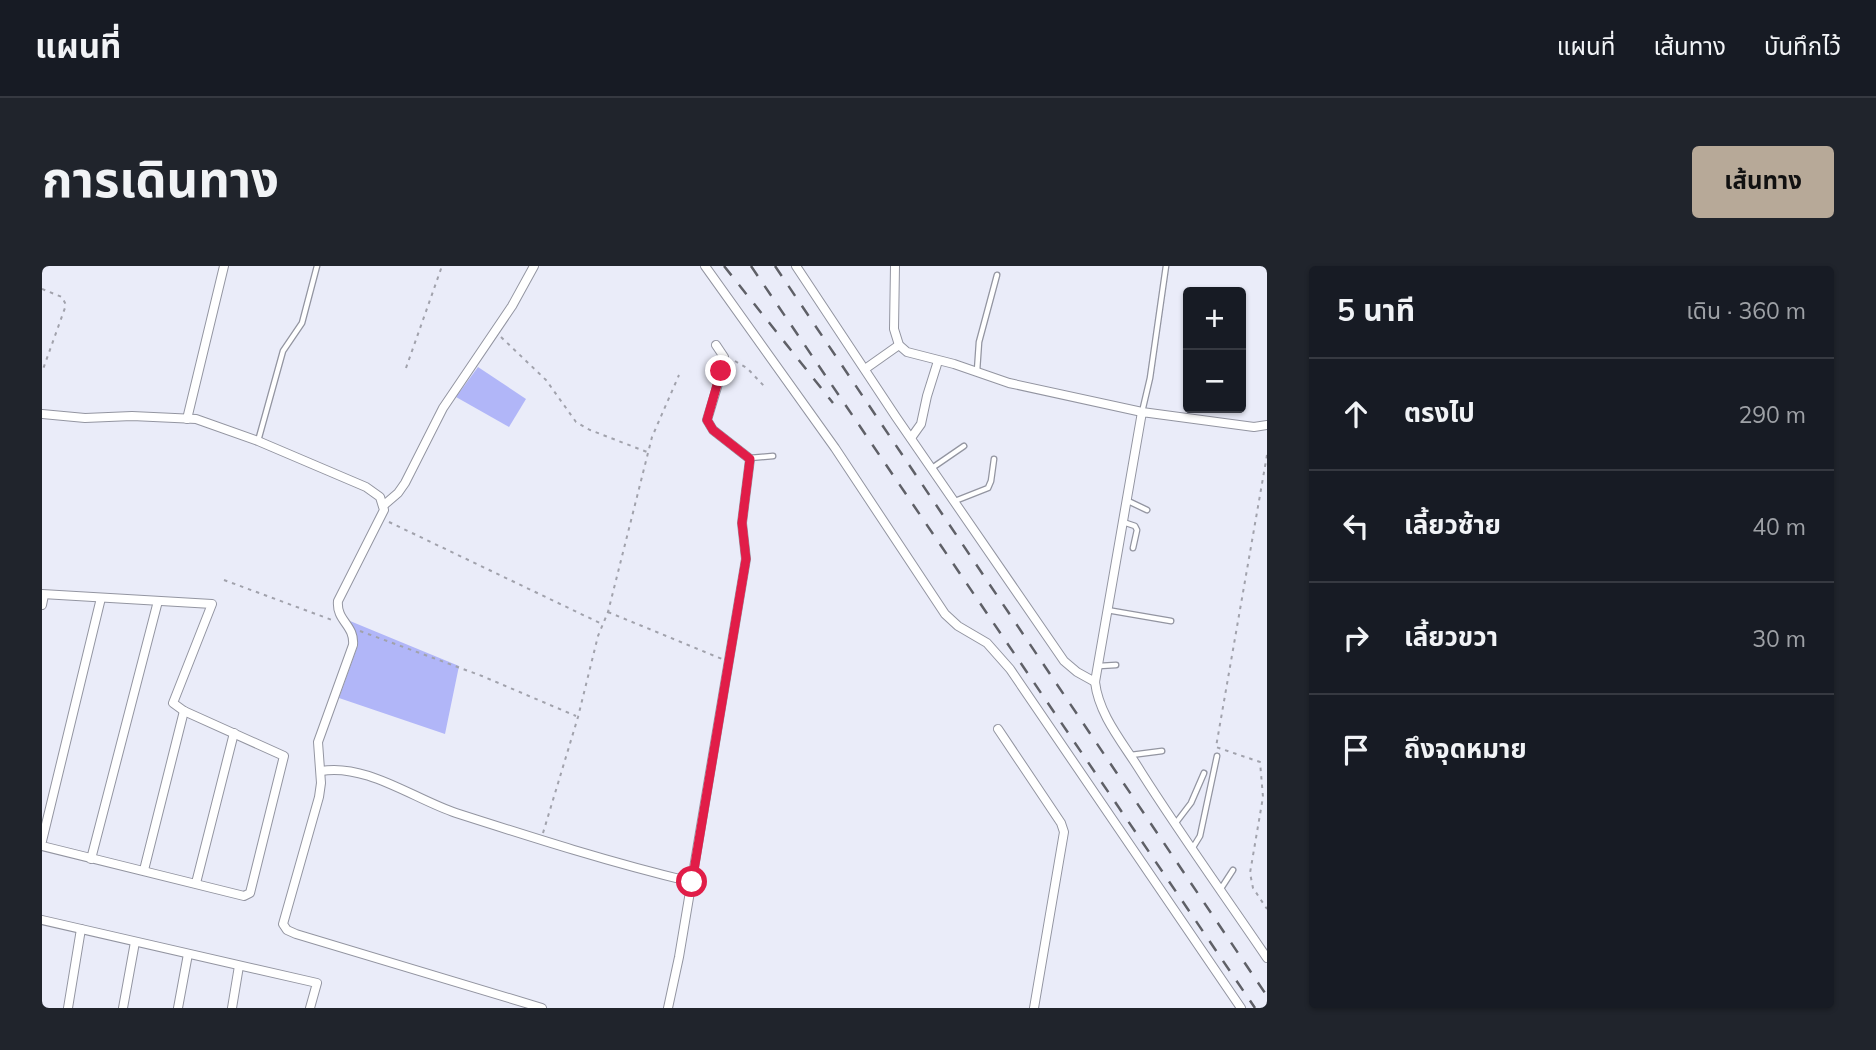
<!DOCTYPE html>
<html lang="th">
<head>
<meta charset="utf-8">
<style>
  body { margin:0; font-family:Mulish,"Noto Sans Thai",sans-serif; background:#20242c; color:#f1f3f6 }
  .controls { position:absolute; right:21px; top:21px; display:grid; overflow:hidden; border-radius:7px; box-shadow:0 2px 5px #0004 }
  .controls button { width:63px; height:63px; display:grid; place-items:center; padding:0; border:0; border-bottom:2px solid #363941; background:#171b24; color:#f1f3f6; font:35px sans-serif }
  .stop { position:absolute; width:21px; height:21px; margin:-16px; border:5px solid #e11d48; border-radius:50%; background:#fff }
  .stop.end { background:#e11d48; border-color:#fff; box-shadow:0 2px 7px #0008 }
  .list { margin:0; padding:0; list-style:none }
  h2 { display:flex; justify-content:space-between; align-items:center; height:91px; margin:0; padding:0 28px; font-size:30px }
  h2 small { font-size:23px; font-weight:400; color:#9ea1a6 }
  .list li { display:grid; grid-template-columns:46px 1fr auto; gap:21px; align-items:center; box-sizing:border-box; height:112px; padding:0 28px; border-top:2px solid #363941 }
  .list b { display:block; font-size:26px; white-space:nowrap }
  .list em { font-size:23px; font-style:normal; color:#9ea1a6 }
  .icon { flex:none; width:38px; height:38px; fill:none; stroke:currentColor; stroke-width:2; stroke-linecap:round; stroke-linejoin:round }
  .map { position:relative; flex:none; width:1225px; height:742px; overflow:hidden; border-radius:7px }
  header { display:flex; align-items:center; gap:42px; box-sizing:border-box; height:98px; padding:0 35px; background:#171b24; border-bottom:2px solid #363941 }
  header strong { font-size:33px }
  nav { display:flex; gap:38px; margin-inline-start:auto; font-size:24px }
  .intro { display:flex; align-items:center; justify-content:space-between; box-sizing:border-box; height:168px; padding:0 42px }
  h1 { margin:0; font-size:49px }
  .button { padding:18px 32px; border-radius:7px; background:#b7a998; color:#111; font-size:24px; font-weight:700 }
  main { display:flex; gap:42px; padding:0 42px }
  aside { flex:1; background:#171b24; border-radius:7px; box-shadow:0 2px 5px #0004 }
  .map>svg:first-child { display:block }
</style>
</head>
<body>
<header>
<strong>แผนที่</strong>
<nav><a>แผนที่</a><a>เส้นทาง</a><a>บันทึกไว้</a></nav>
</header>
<div class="intro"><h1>การเดินทาง</h1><a class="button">เส้นทาง</a></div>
<main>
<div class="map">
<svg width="1225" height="742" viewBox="0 0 1225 742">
  <rect width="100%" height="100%" fill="#eaecf9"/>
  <g fill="#b1b6f8">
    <path d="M436,101l48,32 -17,28 -53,-30z"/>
    <path d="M308,355l109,45 -14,68 -106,-36 19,-53z"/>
  </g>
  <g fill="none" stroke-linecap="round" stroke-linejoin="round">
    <defs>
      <g id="lane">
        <path d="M935,105l2,-29 18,-67"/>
        <path d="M1100,146l8,-34 16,-112"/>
        <path d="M216,175l25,-90 19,-28 15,-57"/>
        <path d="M708,192l23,-2"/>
        <path d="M890,202l32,-22"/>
        <path d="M1084,234l21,10"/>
        <path d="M913,235l33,-13 3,-7 3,-22"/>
        <path d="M1081,256l12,4 2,4 -4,18"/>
        <path d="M1065,344l64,11"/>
        <path d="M1057,400l17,-1"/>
        <path d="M1089,489l31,-4"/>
        <path d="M1133,558l16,-21 13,-30"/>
        <path d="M1150,583l8,-13 17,-80"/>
        <path d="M1178,624l13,-20"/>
      </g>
      <g id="street">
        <path d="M663,0l130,182 110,166 13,12 29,17 23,26 231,339"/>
        <path d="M754,0l100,151 168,244 13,11 18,10"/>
        <path d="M853,0l-1,63 5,16 8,7 47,12 55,19 133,29"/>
        <path d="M823,103l34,-24"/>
        <path d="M0,148l43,4 47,-2 64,3 62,22 108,46 14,10 4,13 -46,91c-2,20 17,24 15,44l-35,97 3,41 -2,14 -36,127 4,6 9,4 246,74"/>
        <path d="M145,153l37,-153"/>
        <path d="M1225,159l-13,2 -112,-15 -47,270c4,34 29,62 46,90 40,63 84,124 126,186"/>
        <path d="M869,172l10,-14 6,-28 11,-35"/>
        <path d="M342,239l14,-12 7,-10 38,-75 69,-102 22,-40"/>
        <path d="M0,328l170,10 -39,99 11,8 100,45 -34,137 -6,3 -202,-50"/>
        <path d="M0,339l2,-10"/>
        <path d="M956,463l63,94 3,9 -30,176"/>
        <path d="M279,505c45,-8 93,28 135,42 78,25 156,50 236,69"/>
        <path d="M0,575l59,-243"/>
        <path d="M49,593l67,-258"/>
        <path d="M102,604l40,-159"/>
        <path d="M154,617l38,-150"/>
        <path d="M0,654l275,63 -7,25"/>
        <path d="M26,742l13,-79"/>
        <path d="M81,742l12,-66"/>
        <path d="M136,742l10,-54"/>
        <path d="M190,742l7,-42"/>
        <path d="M626,742l11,-51 67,-398 -4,-36 8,-64 -37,-29 -6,-10 17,-56v-7l-8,-12"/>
      </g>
    </defs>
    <use href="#lane" stroke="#9395a1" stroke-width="7"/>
    <use href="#street" stroke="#9395a1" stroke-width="10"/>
    <g stroke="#a1a2ac" stroke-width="2" stroke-dasharray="3.5 5" stroke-linecap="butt">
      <path d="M0,23l20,8 4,8 -24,67"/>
      <path d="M459,71l45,43 30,42 14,8 57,22"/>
      <path d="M693,95l12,7 17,18"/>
      <path d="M364,102l36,-102"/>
      <path d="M1225,189l-51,292 44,15 3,35 -13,76 3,15 14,21"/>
      <path d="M347,256l213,102"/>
      <path d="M182,314l108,40"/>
      <path d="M566,346l114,47"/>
      <path d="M318,365l122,45 94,40"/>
      <path d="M501,567l35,-116 20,-81 10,-24 44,-175 27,-62"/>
    </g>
    <use href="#lane" stroke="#fff" stroke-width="4.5"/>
    <use href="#street" stroke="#fff" stroke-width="8"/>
    <g stroke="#5f6067" stroke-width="2.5" stroke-dasharray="12 12" stroke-linecap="butt">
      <path d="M682,0l109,137"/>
      <path d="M709,0l504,742"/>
      <path d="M733,0l492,730"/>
    </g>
  </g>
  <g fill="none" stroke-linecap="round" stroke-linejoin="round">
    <path stroke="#e11d48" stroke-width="9" d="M650,616l54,-323 -4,-36 8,-64 -37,-29 -6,-10 14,-49"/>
  </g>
</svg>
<div class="controls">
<button>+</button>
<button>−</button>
</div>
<div class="stop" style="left:650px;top:616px"></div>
<div class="stop end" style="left:679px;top:105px"></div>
</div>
<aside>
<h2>5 นาที<small>เดิน · 360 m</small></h2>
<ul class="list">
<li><svg class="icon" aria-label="ahead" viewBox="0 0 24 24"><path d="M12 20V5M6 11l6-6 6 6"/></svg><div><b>ตรงไป</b></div><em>290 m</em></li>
<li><svg class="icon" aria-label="left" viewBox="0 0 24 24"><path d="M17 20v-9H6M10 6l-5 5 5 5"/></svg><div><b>เลี้ยวซ้าย</b></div><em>40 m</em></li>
<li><svg class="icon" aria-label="right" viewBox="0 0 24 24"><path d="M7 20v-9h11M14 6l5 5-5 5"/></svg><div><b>เลี้ยวขวา</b></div><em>30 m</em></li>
<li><svg class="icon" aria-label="arrive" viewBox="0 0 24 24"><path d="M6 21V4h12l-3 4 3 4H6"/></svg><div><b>ถึงจุดหมาย</b></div></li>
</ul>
</aside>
</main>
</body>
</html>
